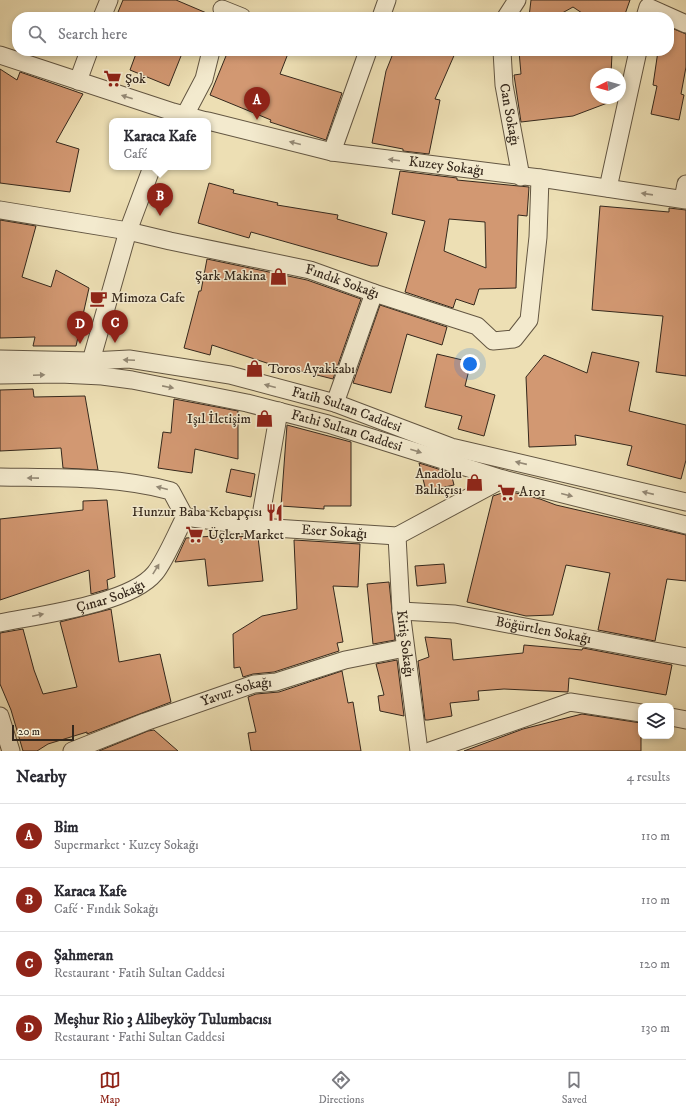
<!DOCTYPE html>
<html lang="en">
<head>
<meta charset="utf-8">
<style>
  body { margin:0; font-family:"IM FELL DW Pica",serif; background:#f7f7f7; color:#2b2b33 }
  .controls { position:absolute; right:12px; bottom:12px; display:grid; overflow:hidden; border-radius:8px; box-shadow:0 2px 6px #0003 }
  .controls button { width:36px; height:36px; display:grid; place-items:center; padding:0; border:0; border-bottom:1px solid #e1e1e2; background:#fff; color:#2b2b33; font:20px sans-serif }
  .compass { position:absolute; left:590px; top:68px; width:36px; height:36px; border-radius:50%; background:#fff; box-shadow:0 2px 6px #0003; rotate:264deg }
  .scale { position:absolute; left:12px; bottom:10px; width:62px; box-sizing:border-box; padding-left:4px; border:2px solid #35281c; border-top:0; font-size:11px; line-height:14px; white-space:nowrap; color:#35281c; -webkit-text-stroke:3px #f3eace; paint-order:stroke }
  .you { position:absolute; left:470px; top:364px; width:14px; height:14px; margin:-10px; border:3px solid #fff; border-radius:50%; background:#1a73e8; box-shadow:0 0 0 6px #1a73e833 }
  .badge { display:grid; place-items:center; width:26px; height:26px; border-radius:50%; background:#8f2418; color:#fff; font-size:13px; font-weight:700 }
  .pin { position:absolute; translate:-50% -33px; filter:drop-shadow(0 1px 2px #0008) }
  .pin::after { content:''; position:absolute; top:21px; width:14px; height:12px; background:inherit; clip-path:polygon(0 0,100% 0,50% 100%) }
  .popup { position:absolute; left:109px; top:118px; width:102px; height:52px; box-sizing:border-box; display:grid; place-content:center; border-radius:8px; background:#fff; filter:drop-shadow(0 1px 3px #0005); font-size:13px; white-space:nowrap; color:#7c7c81 }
  .popup b { font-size:15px; color:#2b2b33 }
  .popup::after { content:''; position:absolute; left:50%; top:100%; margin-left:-8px; border:8px solid transparent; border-top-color:#fff }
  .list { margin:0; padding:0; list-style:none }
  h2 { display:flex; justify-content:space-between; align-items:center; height:52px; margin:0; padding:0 16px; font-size:17px }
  h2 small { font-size:13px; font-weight:400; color:#7c7c81 }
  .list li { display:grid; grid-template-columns:26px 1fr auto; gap:12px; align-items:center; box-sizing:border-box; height:64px; padding:0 16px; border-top:1px solid #e1e1e2 }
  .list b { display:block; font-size:15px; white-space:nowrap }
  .list p { margin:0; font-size:13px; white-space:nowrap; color:#7c7c81 }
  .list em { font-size:13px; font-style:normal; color:#7c7c81 }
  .icon { flex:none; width:22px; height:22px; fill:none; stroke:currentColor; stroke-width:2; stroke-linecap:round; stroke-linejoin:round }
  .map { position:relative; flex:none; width:686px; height:751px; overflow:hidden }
  .search { position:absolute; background:#fff; box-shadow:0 2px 6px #0003; left:12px; right:12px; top:12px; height:44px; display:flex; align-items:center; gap:10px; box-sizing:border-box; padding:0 14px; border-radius:16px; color:#7c7c81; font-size:15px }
  .sheet { height:308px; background:#fff }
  nav { display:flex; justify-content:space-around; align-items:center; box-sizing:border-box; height:56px; border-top:1px solid #e1e1e2; background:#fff; font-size:11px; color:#7c7c81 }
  nav a { display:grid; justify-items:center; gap:2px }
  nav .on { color:#8f2418 }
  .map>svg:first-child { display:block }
</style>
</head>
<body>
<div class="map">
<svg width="686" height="751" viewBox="0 0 686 751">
  <rect width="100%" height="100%" fill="#eddfb4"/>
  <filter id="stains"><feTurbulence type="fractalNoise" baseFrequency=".005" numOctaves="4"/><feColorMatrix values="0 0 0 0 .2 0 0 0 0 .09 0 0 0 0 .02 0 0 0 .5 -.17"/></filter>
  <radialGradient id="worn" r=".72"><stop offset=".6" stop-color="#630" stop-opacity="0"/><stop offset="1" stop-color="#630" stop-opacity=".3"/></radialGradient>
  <g fill="#d29872" stroke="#35281c" fill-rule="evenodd">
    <path d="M123,0h53l40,17h-100z"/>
    <path d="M531,0h99l-6,17h-36l-15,-10 -18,10h-26z"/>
    <path d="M669,27l17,7v33l-5,27 3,1 -5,25 -28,-6 6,-28 -4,-1 5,-34h11z"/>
    <path d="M137,51h46l-14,35 -39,-16z"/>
    <path d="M228,51h61l-9,23 62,19 -16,47 -56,-18 1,-2 -61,-25z"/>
    <path d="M394,51h62l-21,48 5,1 -11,54 -26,-3v-2l-31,-6 14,-72z"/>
    <path d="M519,51h53v2l40,1 -1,20h-15v24h14v4l-37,14 -52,6 -7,-47 7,-1z"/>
    <path d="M0,69l17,11 3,-8 63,22 -27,48 23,7 -9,43 -70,-9z"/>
    <path d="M400,171l57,7v2l72,7 -2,29 -9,-1 -2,73 -37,1 -5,16 -18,-6 -3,9 -48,-16 20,-71 -33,-7zM449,219l36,3 1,46 -42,-17z"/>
    <path d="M209,183l25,7 -1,3 45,10 -1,2 61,10 -1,4 50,14 -9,33h-7l-120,-34 -2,6 -51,-15z"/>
    <path d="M600,206l69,6v-4l17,2v166l-30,-4 7,-56 -71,-6z"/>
    <path d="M0,220l36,6 -14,51 29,10 5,-17 33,18 -13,58h-43l2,-9 -35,1z"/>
    <path d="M207,259l100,21 54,19 -28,80 -44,-11 -1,2 -76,-25 -2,10 -26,-7 15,-57h2z"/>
    <path d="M380,305l67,22 -5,18 -35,-11 -16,59 -38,-10z"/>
    <path d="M592,352l47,10 -10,49 57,14v35l-5,19 -54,-14 5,-19 -57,-11 1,10 -47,2 -3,-70 18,-22 43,18z"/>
    <path d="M437,354l34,8 -6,24 30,9 -11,41 -26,-7 4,-13 -37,-9z"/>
    <path d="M33,389l1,8 51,-1 13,74 -35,-2 -2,-20 -61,3v-61z"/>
    <path d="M174,399l64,12v48l-43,-10 -3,24 -34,-5 5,-36 8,1z"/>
    <path d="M287,425l64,17v64h-27v3l-43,-3z"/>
    <path d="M419,463l32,10 3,12 -28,6z"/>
    <path d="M231,469l24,5 -4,23 -25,-5z"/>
    <path d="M508,491l32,8 16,6 130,30v46l-19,-2 -12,62 -57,-11 12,-57 -44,-8 -13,50 -27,1 -59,-14 26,-106z"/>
    <path d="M107,500l8,77 -8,3 1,9 -17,5 -2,-24 -89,30v-81l83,-9v-9z"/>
    <path d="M228,535v3l19,-2 11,1 5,44 -55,5 -3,-27 -30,3 11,-24z"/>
    <path d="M294,540l66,4 -2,43 -25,-1 10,56 -6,1 2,8 -65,21 -21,2 -10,3 -3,-10 -6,1 -1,-34 29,-18 35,-7z"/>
    <path d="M444,564l2,19 -29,3 -2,-20z"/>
    <path d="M389,582l6,58 -22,4 -6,-60z"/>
    <path d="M111,609l8,53 41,-8 11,48 -84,32v-2l-39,12 -11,7h-14l-12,-41 -11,-26v-51l23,-4 11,41 9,24 34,-7 -17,-65z"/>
    <path d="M425,637l26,2 2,21 70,-7 1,-8 58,5 1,-2 89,17 -6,30 -97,-17 -1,14 -64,-3 -26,2 1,9 -29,3 2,13 -24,4h-3l-7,-59 11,-4z"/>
    <path d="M397,660l7,56 -24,-5 -2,-15 6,-1 -8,-31z"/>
    <path d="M342,671l6,32 5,-1 8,49h-110l-3,-18 8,-1 -8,-35 8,-3 23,-2z"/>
    <path d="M582,714l59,9v28h-177l59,-22z"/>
    <path d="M154,730l24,21h-79l49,-20z"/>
  </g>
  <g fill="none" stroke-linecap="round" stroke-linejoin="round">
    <defs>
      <g id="street">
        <path d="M222,9l20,8"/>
        <path d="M102,17l7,-17"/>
        <path d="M381,17l6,-17"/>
        <path d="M506,17l11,-17"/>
        <path d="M645,17l3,-10 38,17"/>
        <path id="s1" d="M502,51l2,34 17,92"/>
        <path d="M0,55l173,57 33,9"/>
        <path d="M78,81l11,-30"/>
        <path d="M185,115l19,-36 7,-28"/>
        <path id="s2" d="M208,121l124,31 208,26 146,22"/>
        <path d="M332,152l36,-101"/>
        <path d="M608,188l30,-137"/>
        <path d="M683,199l3,-15"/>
        <path id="s3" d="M0,210l128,21 42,10 140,29 64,23 103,33 16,15 21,-2 15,-19 9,-83 2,-59"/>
        <path id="s4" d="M0,359l91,2 38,-2 101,16 105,28 116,44 235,55"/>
        <path d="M91,361l37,-130 24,-64"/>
        <path id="s5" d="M0,375l60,-1 42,2 30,4 115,23 81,21 175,55 183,46"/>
        <path d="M335,403l39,-110"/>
        <path d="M0,477c57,1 116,-1 171,14l14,26"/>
        <path id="s6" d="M185,517l74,10 138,9 106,-57"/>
        <path d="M259,527l20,-116"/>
        <path id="s7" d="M397,536l4,75 18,140"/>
        <path id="s8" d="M401,611l54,3 231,43"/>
        <path id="s9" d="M0,623c39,-8 130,-19 155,-50 10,-12 22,-41 30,-56"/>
        <path d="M0,716l11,35"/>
        <path d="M671,717l15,3"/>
        <path id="s10" d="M72,751l73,-29 109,-38 22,-2 69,-22 60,-12"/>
        <path d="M430,751l140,-49 71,11"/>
      </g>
    </defs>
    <use href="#street" stroke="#635642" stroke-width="19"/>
    <use href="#street" stroke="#f3eace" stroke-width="17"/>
  </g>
  <defs><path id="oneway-solid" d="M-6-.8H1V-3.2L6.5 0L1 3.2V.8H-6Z"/></defs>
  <g fill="#948975">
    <use href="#oneway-solid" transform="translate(127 97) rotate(-162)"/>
    <use href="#oneway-solid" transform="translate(295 143) rotate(-166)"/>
    <use href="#oneway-solid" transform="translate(394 160) rotate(-173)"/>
    <use href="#oneway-solid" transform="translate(647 194) rotate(-172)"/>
    <use href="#oneway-solid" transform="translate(129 360) rotate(-177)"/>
    <use href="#oneway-solid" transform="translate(39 375) rotate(-2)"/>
    <use href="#oneway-solid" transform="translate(270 386) rotate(-165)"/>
    <use href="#oneway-solid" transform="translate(168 387) rotate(11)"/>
    <use href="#oneway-solid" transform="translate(416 451) rotate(18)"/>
    <use href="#oneway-solid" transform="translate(521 463) rotate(-167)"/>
    <use href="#oneway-solid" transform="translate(33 478) rotate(-179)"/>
    <use href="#oneway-solid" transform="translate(162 488) rotate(-166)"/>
    <use href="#oneway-solid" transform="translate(648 493) rotate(-167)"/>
    <use href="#oneway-solid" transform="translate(567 495) rotate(14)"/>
    <use href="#oneway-solid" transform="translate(156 569) rotate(-58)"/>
    <use href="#oneway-solid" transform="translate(38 615) rotate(-12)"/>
  </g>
  <defs>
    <symbol id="supermarket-bare" viewBox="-9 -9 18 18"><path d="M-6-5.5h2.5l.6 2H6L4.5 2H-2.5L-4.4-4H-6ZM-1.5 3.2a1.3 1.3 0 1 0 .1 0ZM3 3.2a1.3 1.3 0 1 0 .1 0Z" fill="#8f2418" stroke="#f3eace" stroke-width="2.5" paint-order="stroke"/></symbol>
    <symbol id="shop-bare" viewBox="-9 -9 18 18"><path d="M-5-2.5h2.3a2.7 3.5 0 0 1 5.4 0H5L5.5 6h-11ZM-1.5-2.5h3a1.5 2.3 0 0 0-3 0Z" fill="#8f2418" stroke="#f3eace" stroke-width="2.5" paint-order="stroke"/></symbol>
    <symbol id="cafe-bare" viewBox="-9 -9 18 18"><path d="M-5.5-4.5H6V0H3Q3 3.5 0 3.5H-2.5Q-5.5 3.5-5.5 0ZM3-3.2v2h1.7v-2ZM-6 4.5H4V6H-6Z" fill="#8f2418" stroke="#f3eace" stroke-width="2.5" paint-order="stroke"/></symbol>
    <symbol id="restaurant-bare" viewBox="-9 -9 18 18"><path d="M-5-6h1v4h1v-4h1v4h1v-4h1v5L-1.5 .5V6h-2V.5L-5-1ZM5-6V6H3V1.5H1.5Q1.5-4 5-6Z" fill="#8f2418" stroke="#f3eace" stroke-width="2.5" paint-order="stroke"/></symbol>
  </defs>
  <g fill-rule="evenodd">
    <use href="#supermarket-bare" x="100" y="66" width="25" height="25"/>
    <use href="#shop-bare" x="266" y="264" width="25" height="25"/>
    <use href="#cafe-bare" x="86" y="286" width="25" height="25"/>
    <use href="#shop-bare" x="242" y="356" width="25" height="25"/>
    <use href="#shop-bare" x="252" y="406" width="25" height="25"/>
    <use href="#shop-bare" x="462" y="470" width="25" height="25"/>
    <use href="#supermarket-bare" x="494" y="480" width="25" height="25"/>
    <use href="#restaurant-bare" x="262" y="500" width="25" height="25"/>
    <use href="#supermarket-bare" x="182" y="522" width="25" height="25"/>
  </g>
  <g text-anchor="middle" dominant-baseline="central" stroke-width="3" stroke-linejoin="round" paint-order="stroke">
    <g font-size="14" fill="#35281c" stroke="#f3eace" text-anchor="start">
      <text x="125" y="79">Şok</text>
      <text x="266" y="276" text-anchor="end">Şark Makina</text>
      <text x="111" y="298">Mimoza Cafe</text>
      <text x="268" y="369">Toros Ayakkabı</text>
      <text x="251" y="419" text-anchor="end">Işıl İletişim</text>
      <text x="462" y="474" text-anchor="end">Anadolu<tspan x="462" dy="16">Balıkçısı</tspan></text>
      <text x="519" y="492">A101</text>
      <text x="262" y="512" text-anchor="end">Hunzur Baba Kebapçısı</text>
      <text x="208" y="535">Üçler Market</text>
    </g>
    <g font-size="14" fill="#35281c" stroke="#f3eace">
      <text stroke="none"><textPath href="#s1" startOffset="64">Can Sokağı</textPath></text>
      <text stroke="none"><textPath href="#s2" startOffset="243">Kuzey Sokağı</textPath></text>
      <text stroke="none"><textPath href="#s3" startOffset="350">Fındık Sokağı</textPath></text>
      <text stroke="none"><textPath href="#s4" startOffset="353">Fatih Sultan Caddesi</textPath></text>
      <text stroke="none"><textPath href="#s5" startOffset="353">Fathi Sultan Caddesi</textPath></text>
      <text stroke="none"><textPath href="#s6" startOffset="150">Eser Sokağı</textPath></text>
      <text stroke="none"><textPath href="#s9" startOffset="114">Çınar Sokağı</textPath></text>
      <text stroke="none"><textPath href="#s8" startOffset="144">Böğürtlen Sokağı</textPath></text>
      <text stroke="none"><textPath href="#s7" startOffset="108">Kiriş Sokağı</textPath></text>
      <text stroke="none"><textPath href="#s10" startOffset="175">Yavuz Sokağı</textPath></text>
    </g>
  </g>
  <rect width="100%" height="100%" filter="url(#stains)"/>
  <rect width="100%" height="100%" fill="url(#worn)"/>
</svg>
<div class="controls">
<button><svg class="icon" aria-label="layers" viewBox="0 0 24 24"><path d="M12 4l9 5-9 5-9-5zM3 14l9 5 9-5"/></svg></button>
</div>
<svg class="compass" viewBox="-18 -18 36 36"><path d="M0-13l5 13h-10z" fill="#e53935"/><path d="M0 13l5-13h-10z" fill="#7c7c81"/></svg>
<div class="scale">20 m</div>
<div class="you"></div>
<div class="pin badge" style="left:257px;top:120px">A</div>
<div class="pin badge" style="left:160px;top:216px">B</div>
<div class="popup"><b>Karaca Kafe</b>Café</div>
<div class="pin badge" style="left:115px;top:343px">C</div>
<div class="pin badge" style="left:80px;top:344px">D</div>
<div class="search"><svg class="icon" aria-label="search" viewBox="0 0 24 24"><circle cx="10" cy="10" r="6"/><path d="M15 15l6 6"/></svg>Search here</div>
</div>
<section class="sheet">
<h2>Nearby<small>4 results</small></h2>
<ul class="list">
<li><span class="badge">A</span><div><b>Bim</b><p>Supermarket · Kuzey Sokağı</p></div><em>110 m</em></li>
<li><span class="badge">B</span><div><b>Karaca Kafe</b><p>Café · Fındık Sokağı</p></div><em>110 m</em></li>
<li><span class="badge">C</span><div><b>Şahmeran</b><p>Restaurant · Fatih Sultan Caddesi</p></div><em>120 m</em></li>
<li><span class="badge">D</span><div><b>Meşhur Rio 3 Alibeyköy Tulumbacısı</b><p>Restaurant · Fathi Sultan Caddesi</p></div><em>130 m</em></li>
</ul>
</section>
<nav>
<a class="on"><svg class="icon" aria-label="map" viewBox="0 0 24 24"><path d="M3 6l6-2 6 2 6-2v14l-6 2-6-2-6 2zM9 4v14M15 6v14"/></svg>Map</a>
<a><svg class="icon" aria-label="directions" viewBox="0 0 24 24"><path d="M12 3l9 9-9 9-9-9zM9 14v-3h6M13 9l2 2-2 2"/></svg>Directions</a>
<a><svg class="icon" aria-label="saved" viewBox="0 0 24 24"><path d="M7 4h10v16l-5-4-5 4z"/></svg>Saved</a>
</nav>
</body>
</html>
